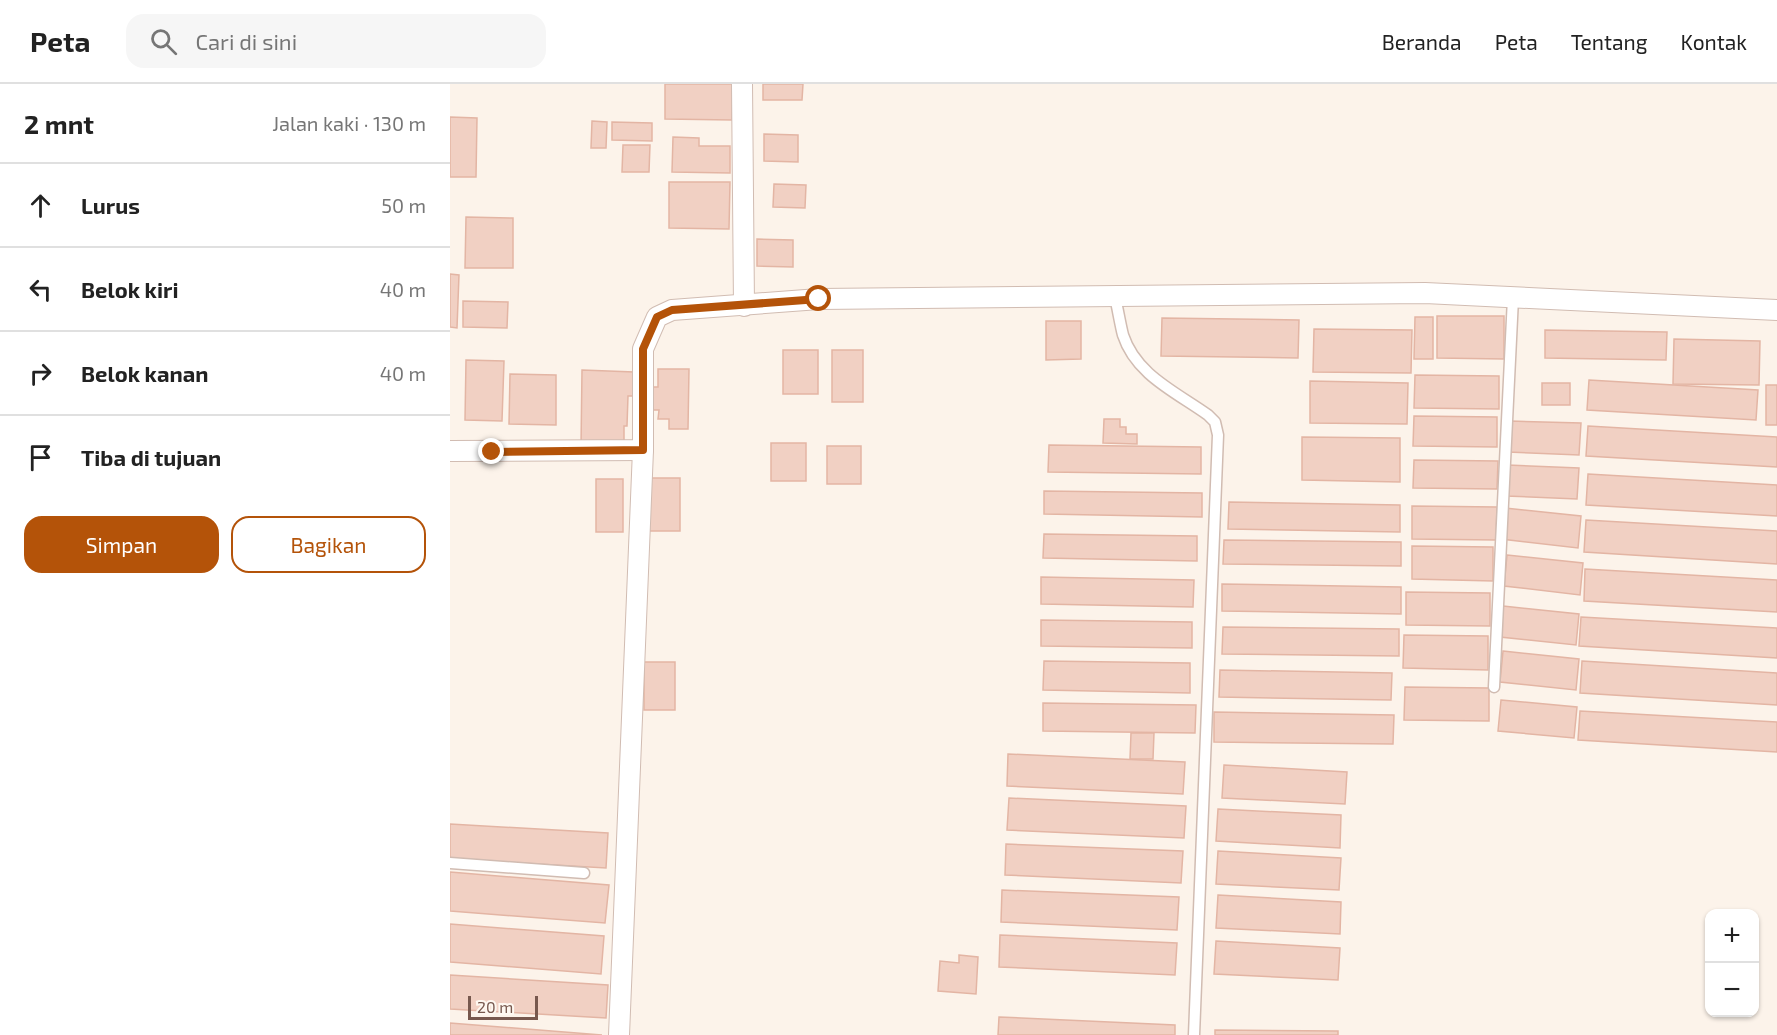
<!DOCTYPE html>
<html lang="id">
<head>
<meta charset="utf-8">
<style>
  body { margin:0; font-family:"Exo 2",sans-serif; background:#f6f6f6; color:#222 }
  .controls { position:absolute; right:18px; bottom:18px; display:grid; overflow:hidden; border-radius:12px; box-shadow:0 2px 4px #0004 }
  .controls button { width:54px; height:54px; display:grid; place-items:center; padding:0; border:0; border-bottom:2px solid #e0e0e0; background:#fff; color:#222; font:30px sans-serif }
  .scale { position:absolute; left:18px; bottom:15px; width:70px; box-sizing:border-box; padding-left:6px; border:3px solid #77584e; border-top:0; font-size:16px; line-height:21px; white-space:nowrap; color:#77584e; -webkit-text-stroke:4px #fef8f1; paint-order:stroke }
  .stop { position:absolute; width:18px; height:18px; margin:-14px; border:4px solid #b45309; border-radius:50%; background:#fff }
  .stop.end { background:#b45309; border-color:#fff; box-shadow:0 2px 6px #0008 }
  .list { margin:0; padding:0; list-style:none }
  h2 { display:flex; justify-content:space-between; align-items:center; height:78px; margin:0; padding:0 24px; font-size:26px }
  h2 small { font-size:20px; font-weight:400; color:#767676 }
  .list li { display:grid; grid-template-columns:39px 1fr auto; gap:18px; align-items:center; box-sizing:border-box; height:84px; padding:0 24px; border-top:2px solid #e0e0e0 }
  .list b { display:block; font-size:22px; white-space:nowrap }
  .list em { font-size:20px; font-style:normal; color:#767676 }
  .actions { display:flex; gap:12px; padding:18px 24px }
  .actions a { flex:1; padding:14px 0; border:2px solid #b45309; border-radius:18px; text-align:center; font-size:21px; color:#b45309 }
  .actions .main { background:#b45309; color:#fff }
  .icon { flex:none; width:33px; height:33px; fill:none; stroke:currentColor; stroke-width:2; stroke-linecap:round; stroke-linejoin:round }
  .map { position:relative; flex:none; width:1327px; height:951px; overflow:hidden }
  header { display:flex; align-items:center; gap:36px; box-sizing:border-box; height:84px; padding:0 30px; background:#fff; border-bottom:2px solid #e0e0e0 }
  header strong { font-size:28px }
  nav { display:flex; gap:33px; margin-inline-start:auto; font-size:21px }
  .search { width:420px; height:54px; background:#f6f6f6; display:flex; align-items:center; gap:15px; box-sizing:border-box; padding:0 21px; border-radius:18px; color:#767676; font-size:22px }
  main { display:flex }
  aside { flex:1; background:#fff }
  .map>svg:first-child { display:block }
</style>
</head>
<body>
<header>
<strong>Peta</strong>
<div class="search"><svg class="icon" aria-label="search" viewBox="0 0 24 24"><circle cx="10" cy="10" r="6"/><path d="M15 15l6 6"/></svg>Cari di sini</div>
<nav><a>Beranda</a><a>Peta</a><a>Tentang</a><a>Kontak</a></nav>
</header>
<main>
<aside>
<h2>2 mnt<small>Jalan kaki · 130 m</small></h2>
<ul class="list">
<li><svg class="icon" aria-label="ahead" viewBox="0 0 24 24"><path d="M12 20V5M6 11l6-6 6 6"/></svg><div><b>Lurus</b></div><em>50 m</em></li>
<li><svg class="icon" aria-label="left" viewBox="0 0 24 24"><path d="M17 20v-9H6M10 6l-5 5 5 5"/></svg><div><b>Belok kiri</b></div><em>40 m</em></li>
<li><svg class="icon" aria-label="right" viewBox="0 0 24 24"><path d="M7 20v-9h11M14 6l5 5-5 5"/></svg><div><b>Belok kanan</b></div><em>40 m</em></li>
<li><svg class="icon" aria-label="arrive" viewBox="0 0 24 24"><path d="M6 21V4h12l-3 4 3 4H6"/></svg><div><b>Tiba di tujuan</b></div></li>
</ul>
<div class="actions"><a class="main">Simpan</a><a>Bagikan</a></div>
</aside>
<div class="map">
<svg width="1327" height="951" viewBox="0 0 1327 951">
  <rect width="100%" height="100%" fill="#fcf3ea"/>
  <g fill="#f1d0c3" stroke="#e3b5a4" stroke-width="1.5">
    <path d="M215,0h68l-1,36 -67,-1z"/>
    <path d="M313,0h40l-1,16h-39z"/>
    <path d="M0,33l27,1 -1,59h-26z"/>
    <path d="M142,37l15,1 -1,26h-15z"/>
    <path d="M162,38l40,1v18l-40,-1z"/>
    <path d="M314,50l34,1v27l-34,-1z"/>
    <path d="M223,53l26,1v8h31v27l-58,-1z"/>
    <path d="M173,61h27l-1,27h-27z"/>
    <path d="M219,98h61l-1,47 -60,-1z"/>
    <path d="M324,100l32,1 -1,23 -32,-1z"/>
    <path d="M16,133l47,1v50h-48z"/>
    <path d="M307,155l36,1v27l-36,-1z"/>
    <path d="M0,190l9,1 -2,53 -7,-1z"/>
    <path d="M13,217l45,1 -1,26 -44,-1z"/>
    <path d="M987,232h67v43l-67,-1z"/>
    <path d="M965,233h18v42h-19z"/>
    <path d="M712,234l137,2 -1,38 -137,-2z"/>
    <path d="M596,237h35v38l-35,1z"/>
    <path d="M864,245l98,1 -1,43 -98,-1z"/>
    <path d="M1095,246l122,2 -1,28 -121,-2z"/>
    <path d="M1224,255l86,2 -1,44 -86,-1z"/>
    <rect x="333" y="266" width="35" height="44"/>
    <rect x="382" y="266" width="31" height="52"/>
    <path d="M16,276l38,1 -2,60 -37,-1z"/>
    <path d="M208,285h31l-1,60h-19v-10h-11l1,-9h-6v-23h5z"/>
    <path d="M132,286l52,2 -1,24h-5l-1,30h-3v22l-43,-1z"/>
    <path d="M60,290l46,1v50l-47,-1z"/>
    <path d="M965,291l84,1v33l-85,-1z"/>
    <path d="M1139,296l169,10 -2,30 -169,-10z"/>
    <path d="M860,297l98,2 -1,41 -97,-1z"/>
    <rect x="1092" y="299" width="28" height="22"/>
    <rect x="1316" y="301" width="11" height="40"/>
    <path d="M964,332l83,1v30l-84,-1z"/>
    <path d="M654,335h16v8h6v7h11v10l-34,-1z"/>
    <path d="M1060,337l71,2 -2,32 -71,-3z"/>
    <path d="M1138,342l189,11v30l-191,-11z"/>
    <path d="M852,353l98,1v44l-98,-2z"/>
    <rect x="321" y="359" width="35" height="38"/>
    <path d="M599,361l152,2v27l-153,-2z"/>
    <rect x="377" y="362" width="34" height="38"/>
    <path d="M964,376l84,1 -1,28 -84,-1z"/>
    <path d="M1057,381l72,3 -2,31 -71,-3z"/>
    <path d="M1138,390l189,11v31l-191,-11z"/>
    <path d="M200,394h30v53h-31z"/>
    <rect x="146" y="395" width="27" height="53"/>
    <path d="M594,407l158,2v24l-158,-3z"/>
    <path d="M779,418l171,3v27l-172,-3z"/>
    <path d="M962,422l85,1 -1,33 -84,-1z"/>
    <path d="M1055,424l76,8 -3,32 -77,-9z"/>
    <path d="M1136,436l191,11v33l-193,-12z"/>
    <path d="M594,450l153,2v25l-154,-3z"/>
    <path d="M774,456l177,2v24l-178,-2z"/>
    <path d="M962,462l81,1v34l-81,-2z"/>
    <path d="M1057,471l76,8 -3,32 -76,-9z"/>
    <path d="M1135,485l192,11v32l-193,-11z"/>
    <path d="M591,493l153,3 -1,27 -152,-3z"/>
    <path d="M772,500l179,3v27l-179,-3z"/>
    <path d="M956,508l84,1v33l-84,-1z"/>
    <path d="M1053,522l76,8 -3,31 -76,-8z"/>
    <path d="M1131,533l196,11v30l-198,-12z"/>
    <path d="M591,536l151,2v26l-151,-2z"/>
    <path d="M773,543l176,2v27l-177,-2z"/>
    <path d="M954,551l84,1v34l-85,-2z"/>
    <path d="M1053,567l76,8 -3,31 -76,-8z"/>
    <path d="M594,577l146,2v30l-147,-3z"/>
    <path d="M1132,577l195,12v32l-197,-12z"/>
    <rect x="194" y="578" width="31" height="48"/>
    <path d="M770,586l172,3 -1,27 -172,-3z"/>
    <path d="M955,603l84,1v33l-85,-1z"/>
    <path d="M1051,616l76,7 -3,31 -76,-7z"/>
    <path d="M593,619l153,2 -1,28 -152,-2z"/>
    <path d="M1130,627l197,11v30l-199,-12z"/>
    <path d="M764,628l180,3 -1,29 -179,-2z"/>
    <path d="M681,649h23l-1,26h-23z"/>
    <path d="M558,670l177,8 -2,32 -176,-8z"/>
    <path d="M774,681l123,7 -2,32 -123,-6z"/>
    <path d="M559,714l177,8 -2,32 -177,-8z"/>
    <path d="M768,725l123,6 -1,33 -124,-7z"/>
    <path d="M0,740l158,9 -2,35 -156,-9z"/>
    <path d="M556,760l177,7 -2,32 -176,-8z"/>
    <path d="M768,767l123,7 -2,32 -123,-6z"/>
    <path d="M0,788l159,13 -4,38 -155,-12z"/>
    <path d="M552,806l177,7 -2,33 -176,-8z"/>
    <path d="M768,811l123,7 -1,32 -124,-6z"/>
    <path d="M0,840l154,12 -3,38 -151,-12z"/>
    <path d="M550,851l177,8 -2,32 -176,-8z"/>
    <path d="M766,857l124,7 -2,32 -124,-6z"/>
    <path d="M509,871l19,2 -2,37 -38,-3 2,-30 19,2z"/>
    <path d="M0,891l158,10 -2,33 -156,-9z"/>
    <path d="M549,933l176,8v10h-177z"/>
    <path d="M0,939l152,12h-152z"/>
    <path d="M765,946l123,1v4h-123z"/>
  </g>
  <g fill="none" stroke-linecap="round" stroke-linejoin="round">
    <defs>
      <g id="lane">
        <path d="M665,213c3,13 5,26 8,38 13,40 53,57 85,80l7,7 3,13 -24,600"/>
        <path d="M1044,603l19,-389"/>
        <path d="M0,779l134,10"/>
      </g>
      <g id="street">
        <path d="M292,0l2,222"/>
        <path d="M0,367l193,-1v-101l14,-32 15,-7 147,-11 606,-6 352,17"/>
        <path d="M169,951l24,-585"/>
      </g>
    </defs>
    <use href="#lane" stroke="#d1bcb2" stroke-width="13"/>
    <use href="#street" stroke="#d1bcb2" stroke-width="22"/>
    <use href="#lane" stroke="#fff" stroke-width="10"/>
    <use href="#street" stroke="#fff" stroke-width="20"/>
  </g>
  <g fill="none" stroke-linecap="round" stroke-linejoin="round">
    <path stroke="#b45309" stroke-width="8" d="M42,368l151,-2v-101l14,-32 15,-7 147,-11"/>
  </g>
</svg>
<div class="controls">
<button>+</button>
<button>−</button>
</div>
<div class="scale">20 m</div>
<div class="stop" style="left:369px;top:215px"></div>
<div class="stop end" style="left:42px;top:368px"></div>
</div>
</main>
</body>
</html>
